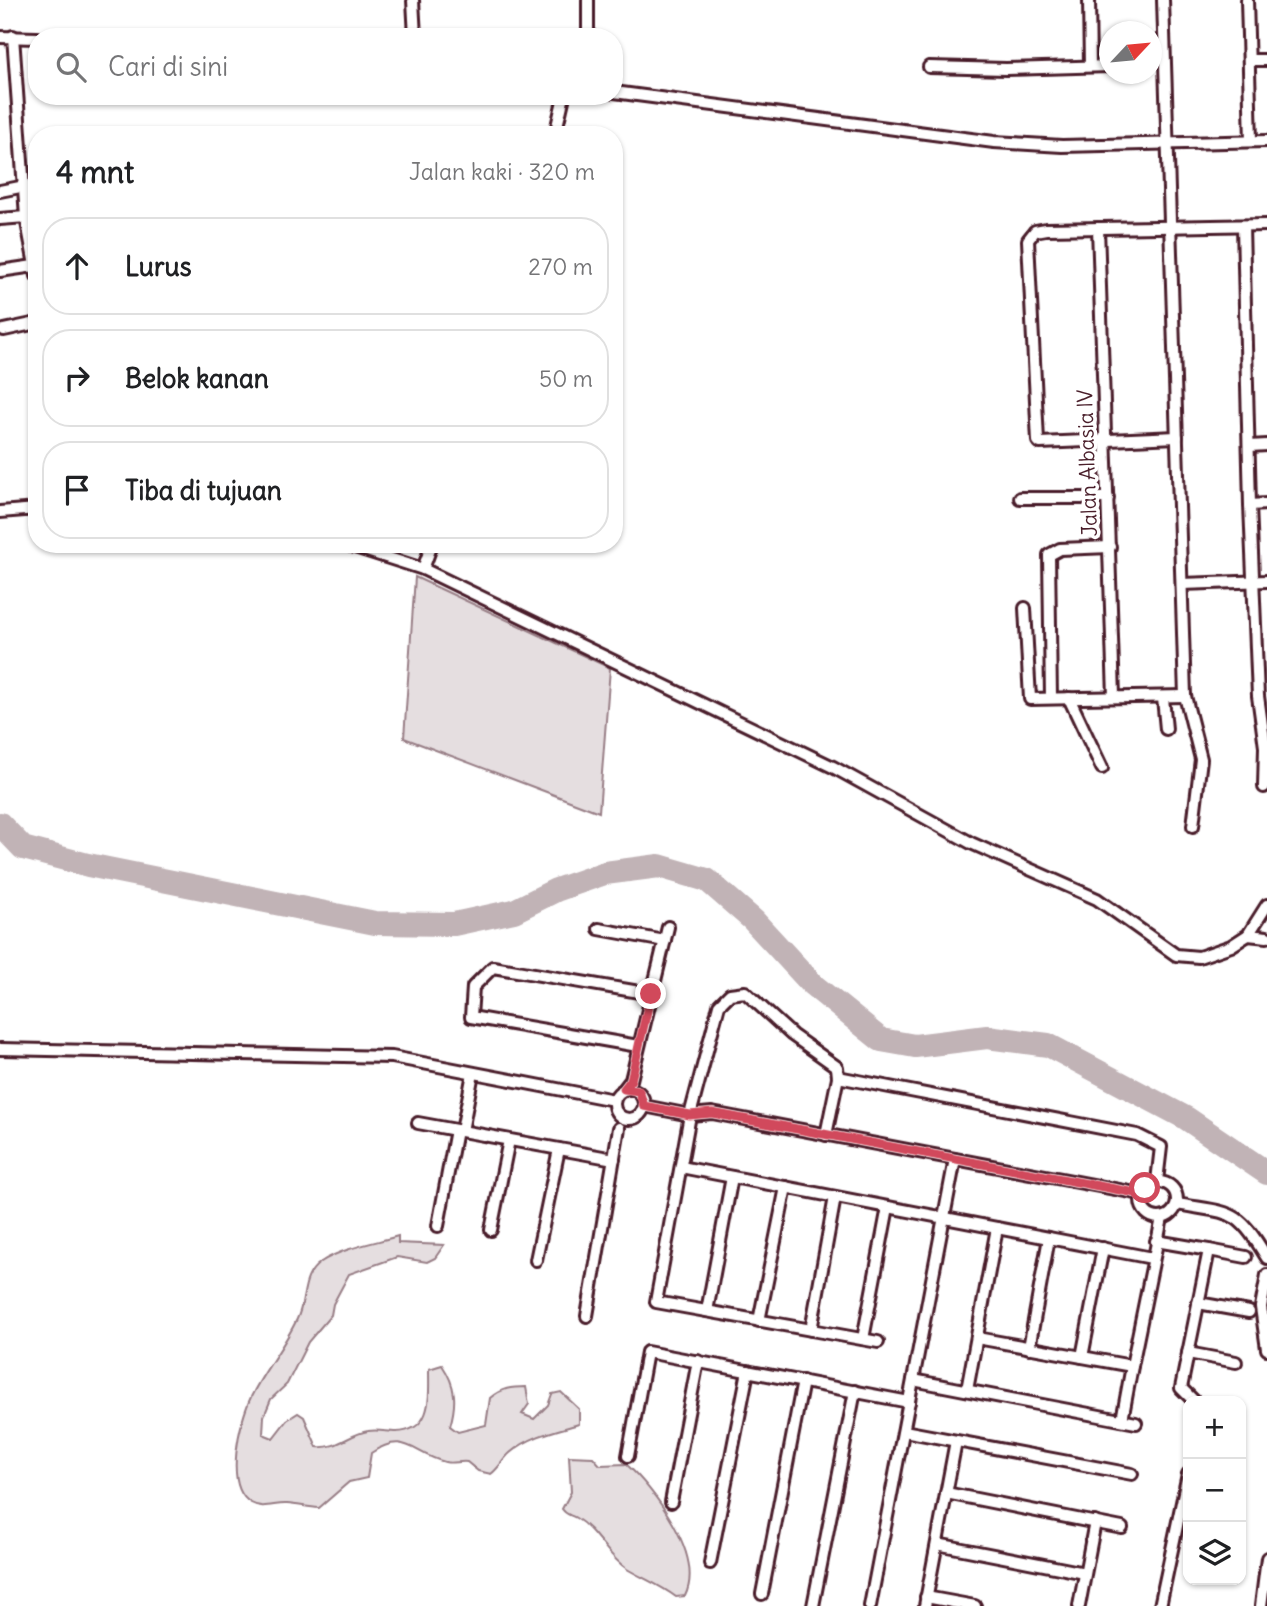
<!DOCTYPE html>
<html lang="id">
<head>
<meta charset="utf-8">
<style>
  body { margin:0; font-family:Delius,sans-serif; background:#f2f2f2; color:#202124 }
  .controls { position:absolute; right:21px; bottom:21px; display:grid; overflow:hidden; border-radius:14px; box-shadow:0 2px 5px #0004 }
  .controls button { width:63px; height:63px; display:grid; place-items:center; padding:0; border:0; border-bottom:2px solid #e0e0e0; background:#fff; color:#202124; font:35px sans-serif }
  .compass { position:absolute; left:1099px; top:21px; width:63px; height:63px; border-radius:50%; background:#fff; box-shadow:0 2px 5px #0004; rotate:64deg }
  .stop { position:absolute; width:21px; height:21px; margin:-16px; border:5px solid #d1495b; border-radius:50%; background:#fff }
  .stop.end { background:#d1495b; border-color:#fff; box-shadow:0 2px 7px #0008 }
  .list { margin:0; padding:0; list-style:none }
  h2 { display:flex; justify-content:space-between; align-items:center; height:91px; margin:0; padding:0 28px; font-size:30px }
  h2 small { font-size:23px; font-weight:400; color:#757577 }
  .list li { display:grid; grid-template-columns:46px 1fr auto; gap:21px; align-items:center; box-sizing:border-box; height:98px; margin:0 14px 14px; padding:0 14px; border:2px solid #e0e0e0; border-radius:28px }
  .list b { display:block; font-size:26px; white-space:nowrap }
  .list em { font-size:23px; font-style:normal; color:#757577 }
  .icon { flex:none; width:38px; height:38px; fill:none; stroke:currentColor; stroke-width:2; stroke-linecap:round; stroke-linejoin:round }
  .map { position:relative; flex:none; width:1267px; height:1606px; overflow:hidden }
  .search { position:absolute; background:#fff; box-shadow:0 2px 5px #0004; left:28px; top:28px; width:595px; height:77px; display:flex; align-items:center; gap:18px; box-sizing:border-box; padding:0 24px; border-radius:28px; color:#757577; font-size:26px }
  .panel { position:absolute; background:#fff; box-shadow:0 2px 5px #0004; left:28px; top:126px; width:595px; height:427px; border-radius:28px }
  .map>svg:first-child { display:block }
</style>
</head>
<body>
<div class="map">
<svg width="1267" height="1606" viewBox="0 0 1267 1606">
  <rect width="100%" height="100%" fill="#fff"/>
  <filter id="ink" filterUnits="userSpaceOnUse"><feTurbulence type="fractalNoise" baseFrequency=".0143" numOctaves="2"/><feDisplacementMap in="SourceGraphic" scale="14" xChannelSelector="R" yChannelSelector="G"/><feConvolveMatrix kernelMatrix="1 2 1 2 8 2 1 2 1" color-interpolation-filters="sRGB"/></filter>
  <g filter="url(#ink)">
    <g fill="#e5dee0" stroke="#987e86" stroke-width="2">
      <path d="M415,577l195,91 -11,144 -195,-74z"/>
      <path d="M398,1236v7l46,2 -9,13 -8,4 -30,-5 -48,17 -16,30 -2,11 -23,27 -21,42 -16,15 -7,17 -1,18 10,4 14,-18 11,-7 6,4 13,30c21,2 32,-13 51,-16 10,-2 19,1 28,1 37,-1 33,-35 33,-63l13,-4c14,21 15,37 8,61l8,6 28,-7 4,-27c12,-10 21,-11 36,-11l3,17 -7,10 12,5 14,-14 4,-11 9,-2 18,17v15c-24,7 -49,12 -69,29 -7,6 -11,15 -19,21l-13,-3 -11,-9c-7,-1 -15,2 -22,0 -33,-8 -39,-32 -74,-9l-4,25 -18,4 -30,26c-11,-1 -21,-3 -32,-4 -12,-1 -24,6 -36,-1 -28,-16 -11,-83 0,-106 13,-27 33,-50 46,-78 10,-20 3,-42 24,-57 21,-14 53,-19 77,-26z"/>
      <path d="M569,1456l24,1 7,8 26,-1c28,25 79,92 59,132l-9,1c-16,-12 -32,-18 -49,-28 -20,-13 -31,-39 -51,-51 -7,-4 -9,-2 -14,-9l9,-17z"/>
    </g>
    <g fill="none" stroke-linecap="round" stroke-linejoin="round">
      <path stroke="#c1b3b6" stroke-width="24" d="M0,824l23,24 65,17 287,58 79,1 60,-13 42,-21 49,-17 54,-7 48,14 46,40 60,65 68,55 34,6 72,-9 61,8 138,73 81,55"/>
      <defs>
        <g id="street">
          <path d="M413,0l2,37"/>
          <path d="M1089,0l1,66"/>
          <path d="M1163,0l22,696 16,63 -8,67"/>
          <path d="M1247,0l4,141"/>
          <path d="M13,36l13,181 11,59"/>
          <path d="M0,37l37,1"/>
          <path d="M588,37v-37"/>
          <path d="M1249,60h18"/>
          <path d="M929,67l77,2 104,-3"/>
          <path d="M614,92l380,50 68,4 205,-5"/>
          <path d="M555,135l9,-39"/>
          <path d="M0,191l25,-5"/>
          <path d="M0,219l26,-2"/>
          <path d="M1243,226l7,279 8,191 7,51 -1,40"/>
          <path d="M1098,228l16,468"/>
          <path d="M0,271l34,-5"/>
          <path d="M4,330l33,-7"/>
          <path d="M1177,437l-137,6 -2,-2 -10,-201 7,-9 11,-2 221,-4"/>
          <path d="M1250,446l17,-1"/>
          <path d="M1020,498h88"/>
          <path d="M1250,505l17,-1"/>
          <path d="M0,512l37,-3"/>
          <path d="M345,544l78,25 410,198 138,76 126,56 79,56 23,2 32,-11 17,-11 19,-30"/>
          <path d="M423,569l9,-25"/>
          <path d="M1182,584l85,-3"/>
          <path d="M1025,608l5,91 155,-3"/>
          <path d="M1051,698l-2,-143 11,-6 50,-2"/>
          <path d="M1069,698l33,70"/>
          <path d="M1163,698l3,31"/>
          <path d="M599,929l66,12"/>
          <path d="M1248,935l19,2"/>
          <path d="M638,1046l-167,-29 2,-30 20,-20 158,27"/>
          <path d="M0,1049l392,8 222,43"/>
          <path d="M838,1077l299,58 24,12 -4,34"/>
          <circle cx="629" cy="1104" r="15"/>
          <path d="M624,1089l7,-9 37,-153"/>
          <path d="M644,1106l46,9 22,-2 429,81"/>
          <path d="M418,1123l196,36"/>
          <path d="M462,1131l11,-58"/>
          <path d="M826,1135l12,-58 -1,-10 -45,-32 -47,-43 -15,2 -11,11 -29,110 -34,187 222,40"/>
          <path d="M681,1167l471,91"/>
          <circle cx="1159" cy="1200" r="18"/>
          <path d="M1177,1204c55,10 60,3 90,54"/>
          <path d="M438,1226l18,-96"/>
          <path d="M491,1230l18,-90"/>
          <path d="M1156,1241l53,9 -28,138 13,13"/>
          <path d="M1209,1250l37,7"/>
          <path d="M536,1260l23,-111"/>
          <path d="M1267,1275l-6,32 6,42"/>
          <path d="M1198,1303l51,9"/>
          <path d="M707,1311l25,-134"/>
          <path d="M587,1316l32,-188"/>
          <path d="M759,1321l27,-134"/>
          <path d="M811,1330l24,-133"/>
          <path d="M977,1338l155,28 30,-148"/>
          <path d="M863,1339l25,-132"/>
          <path d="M1029,1348l20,-110"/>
          <path d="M1188,1353l48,9"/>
          <path d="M1082,1357l21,-109"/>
          <path d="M913,1380l223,43"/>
          <path d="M967,1390l30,-162"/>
          <path d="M1122,1420l10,-54"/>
          <path d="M904,1431l228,43"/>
          <path d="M628,1456l19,-104 262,50"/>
          <path d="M946,1493l176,35"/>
          <path d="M671,1502l27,-141"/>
          <path d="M937,1544l148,29"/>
          <path d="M710,1563l38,-192"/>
          <path d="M762,1594l41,-213"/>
          <path d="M926,1597l49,9"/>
          <path d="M813,1606l42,-215"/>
          <path d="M870,1606l85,-447"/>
          <path d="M925,1606l31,-165"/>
          <path d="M1079,1606l16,-84"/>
          <path d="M1160,1606l28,-132"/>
          <path d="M1261,1606l6,-48"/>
        </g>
      </defs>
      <use href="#street" stroke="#4a1f2b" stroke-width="16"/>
      <use href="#street" stroke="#fff" stroke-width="10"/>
    </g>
  </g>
  <g fill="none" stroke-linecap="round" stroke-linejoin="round" filter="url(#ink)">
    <path stroke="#d1495b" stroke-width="9" d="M651,994l-20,86 -7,9 15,2 5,15 46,9 22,-2 429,81 4,-6"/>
  </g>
  <g text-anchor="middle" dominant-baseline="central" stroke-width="7" stroke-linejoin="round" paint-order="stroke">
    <g font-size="21" fill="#4a1f2b" stroke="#fff">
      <text transform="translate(1087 463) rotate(-92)">Jalan Albasia lV</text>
    </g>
  </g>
</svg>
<div class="controls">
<button>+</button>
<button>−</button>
<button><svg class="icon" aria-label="layers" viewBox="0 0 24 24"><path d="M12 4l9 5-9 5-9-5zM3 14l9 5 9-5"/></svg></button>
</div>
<svg class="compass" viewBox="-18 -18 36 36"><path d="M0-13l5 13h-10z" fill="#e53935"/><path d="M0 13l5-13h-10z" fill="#757577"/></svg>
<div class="stop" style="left:1145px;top:1188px"></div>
<div class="stop end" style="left:651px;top:994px"></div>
<div class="search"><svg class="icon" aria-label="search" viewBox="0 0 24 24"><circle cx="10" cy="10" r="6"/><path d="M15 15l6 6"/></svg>Cari di sini</div>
<section class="panel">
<h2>4 mnt<small>Jalan kaki · 320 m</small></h2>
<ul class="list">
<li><svg class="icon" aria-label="ahead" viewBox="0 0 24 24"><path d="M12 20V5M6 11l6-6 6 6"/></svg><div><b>Lurus</b></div><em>270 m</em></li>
<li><svg class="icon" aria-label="right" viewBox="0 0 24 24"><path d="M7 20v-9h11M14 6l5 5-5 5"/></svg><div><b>Belok kanan</b></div><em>50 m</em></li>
<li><svg class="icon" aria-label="arrive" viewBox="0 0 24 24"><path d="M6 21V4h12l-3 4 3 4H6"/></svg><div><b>Tiba di tujuan</b></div></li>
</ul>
</section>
</div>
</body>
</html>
